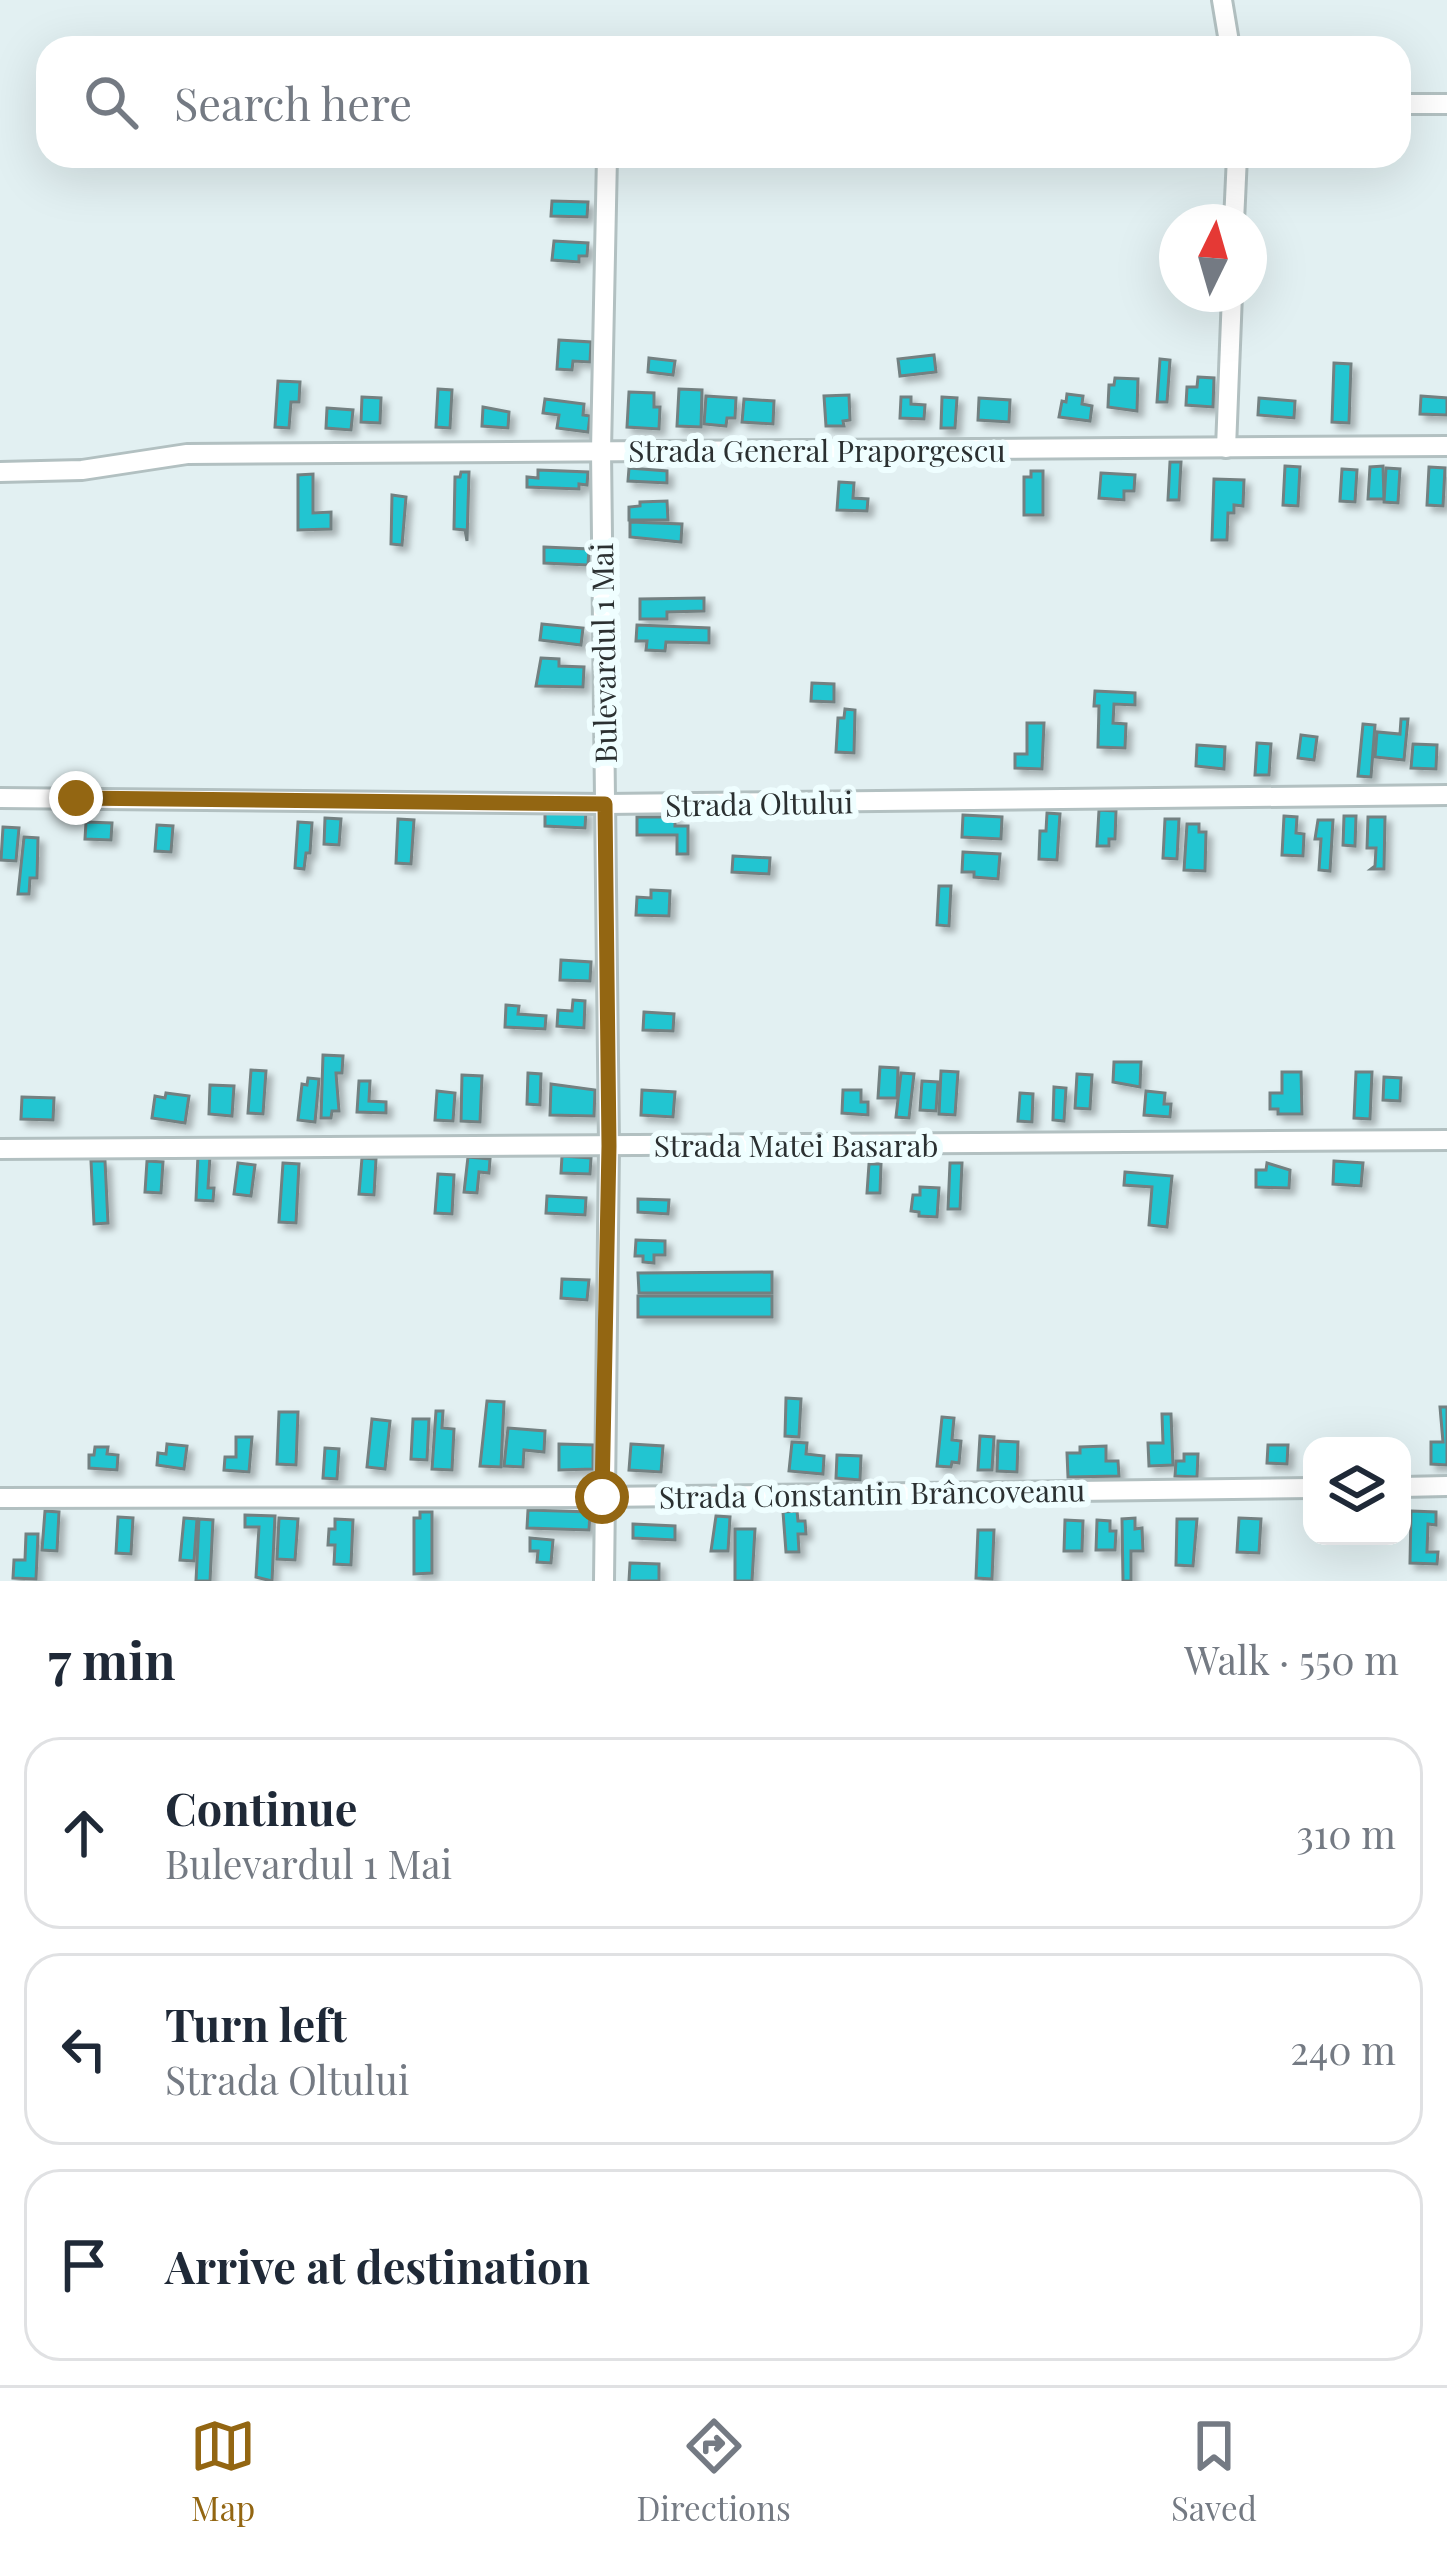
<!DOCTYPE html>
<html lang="en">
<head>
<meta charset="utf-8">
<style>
  body { margin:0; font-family:"Playfair Display",serif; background:#f6f6f7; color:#1f2937 }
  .controls { position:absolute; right:36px; bottom:36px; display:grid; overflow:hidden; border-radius:24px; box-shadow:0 12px 48px #0002 }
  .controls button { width:108px; height:108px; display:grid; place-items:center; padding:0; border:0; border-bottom:3px solid #e0e1e3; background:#fff; color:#1f2937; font:60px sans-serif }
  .compass { position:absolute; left:1159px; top:204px; width:108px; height:108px; border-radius:50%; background:#fff; box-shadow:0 12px 48px #0002; rotate:5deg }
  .stop { position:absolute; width:36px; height:36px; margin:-27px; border:9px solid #936612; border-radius:50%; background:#fff }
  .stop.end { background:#936612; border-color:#fff; box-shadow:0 3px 12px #0008 }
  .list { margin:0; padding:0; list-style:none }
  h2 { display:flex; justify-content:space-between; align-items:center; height:156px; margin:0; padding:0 48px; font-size:51px }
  h2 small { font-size:39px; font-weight:400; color:#747a83 }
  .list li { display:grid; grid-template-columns:78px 1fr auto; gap:36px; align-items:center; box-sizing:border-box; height:192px; margin:0 24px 24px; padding:0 24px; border:3px solid #e0e1e3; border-radius:36px }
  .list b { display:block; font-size:45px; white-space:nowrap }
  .list p { margin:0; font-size:39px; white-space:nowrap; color:#747a83 }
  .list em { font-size:39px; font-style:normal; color:#747a83 }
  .icon { flex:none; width:66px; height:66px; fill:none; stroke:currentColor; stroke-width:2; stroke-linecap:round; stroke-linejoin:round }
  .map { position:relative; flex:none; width:1447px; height:1581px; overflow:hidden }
  .search { position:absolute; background:#fff; box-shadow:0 12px 48px #0002; left:36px; right:36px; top:36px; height:132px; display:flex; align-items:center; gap:30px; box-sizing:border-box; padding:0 42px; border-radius:36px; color:#747a83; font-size:45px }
  .sheet { height:804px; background:#fff }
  nav { display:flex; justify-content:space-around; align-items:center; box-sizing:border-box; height:168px; border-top:3px solid #e0e1e3; background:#fff; font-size:33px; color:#747a83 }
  nav a { display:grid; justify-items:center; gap:6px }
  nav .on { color:#936612 }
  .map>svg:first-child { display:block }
</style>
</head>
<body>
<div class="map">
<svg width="1447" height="1581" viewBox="0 0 1447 1581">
  <defs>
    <filter id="shadow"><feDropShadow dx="5.5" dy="5.5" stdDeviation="3" flood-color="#0004"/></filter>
  </defs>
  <rect width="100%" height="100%" fill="#e2f0f2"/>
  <g fill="#22c5d1" stroke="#738081" stroke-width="3" filter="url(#shadow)">
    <path d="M552,201l36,1 -1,15 -36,-1z"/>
    <path d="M554,241l34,2 -1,13h-8v6l-27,-2z"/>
    <path d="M559,340l32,2 -1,20 -17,-1 -1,9 -15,-1z"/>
    <path d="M934,355l2,17 -36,4 -2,-17z"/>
    <path d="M649,358l26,3 -2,14 -25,-3z"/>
    <path d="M1160,359l10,1 -3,42h-10z"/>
    <path d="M1334,363l17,1 -2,59 -17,-1z"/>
    <path d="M1198,377l16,1 -1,29 -27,-2 1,-18h10z"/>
    <path d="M1115,378l23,1 -1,32 -29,-4 1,-22h5z"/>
    <path d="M278,381l22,1 -1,20h-8l-2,26 -14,-1z"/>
    <path d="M438,389l14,1 -2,38 -14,-1z"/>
    <path d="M679,389l23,1 -1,37 -24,-1z"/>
    <path d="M629,392l25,1v14h6l-1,22 -32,-2z"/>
    <path d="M1067,394l16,2 -1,8 10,2 -2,15 -31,-4 3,-16 4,1z"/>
    <path d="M849,395l1,25 -7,1 1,5h-18l-2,-30z"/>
    <path d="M706,396l30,2 -1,20h-8l-1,8 -22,-2z"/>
    <path d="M1421,396l26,2v17l-27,-1z"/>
    <path d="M362,397l19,1 -1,25 -19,-1z"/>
    <path d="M901,397h10v7l14,1 -1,14 -24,-1z"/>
    <path d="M942,397l15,1 -2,30h-14z"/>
    <path d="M979,398l31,2 -1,22 -31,-2z"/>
    <path d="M1259,398l36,3 -1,17 -36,-3z"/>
    <path d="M545,399l39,5 -1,11 7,1 -2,16 -31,-4 2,-13 -16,-2z"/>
    <path d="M744,399l30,2 -1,23 -31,-2z"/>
    <path d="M483,407l26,5 -1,16 -26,-2z"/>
    <path d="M327,408l26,2 -2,20 -25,-2z"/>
    <path d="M1170,462h11l-2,38h-11z"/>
    <path d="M1285,466l15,1 -2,39 -15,-1z"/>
    <path d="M1383,466l1,33h-16l2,-32z"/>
    <path d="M1429,467l16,1 -2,38 -16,-1z"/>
    <path d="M629,468l38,3v12l-39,-2z"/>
    <path d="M1386,468l14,1 -2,34 -14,-1z"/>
    <path d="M1342,469l15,1 -2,32 -15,-1z"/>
    <path d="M538,470l50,2 -1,13 -8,-1v5l-52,-2v-10l11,1z"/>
    <path d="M1031,471h12v44h-19v-38h7z"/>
    <path d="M461,472h8l-2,69 -2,-11 -11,-1 1,-52h5z"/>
    <path d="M1101,473l34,2 -1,16h-10v9l-25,-2z"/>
    <path d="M313,474v39l18,-1v17l-33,1v-55z"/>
    <path d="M1214,479l30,1 -1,26 -9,-1v8h-6l-1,27h-15z"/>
    <path d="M839,482l15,1 -1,15 15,1 -1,12 -30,-1z"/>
    <path d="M392,495l14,2 -4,48 -11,-1z"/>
    <path d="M667,501l1,19h-39v-13l11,-1v-4z"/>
    <path d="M630,522l52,2 -1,18 -51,-5z"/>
    <path d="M544,547l45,2 -1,16 -44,-2z"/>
    <path d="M704,598v13l-37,1v7h-27v-20z"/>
    <path d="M542,624l41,4 -2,17 -41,-5z"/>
    <path d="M637,625l72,3v15l-43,-1 -1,9 -19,-1 1,-9h-11z"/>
    <path d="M541,658l18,1v7l25,1 -1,20 -47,-1z"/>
    <path d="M812,683l22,1v18l-23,-1z"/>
    <path d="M1095,691l40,2v12l-21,-1 -1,19 13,1 -1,24 -27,-1 1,-41h-5z"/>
    <path d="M845,709l10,1 -1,43 -18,-1 2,-34h6z"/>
    <path d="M1401,719h7l-4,41 -29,-3 2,-25 23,2z"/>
    <path d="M1027,723h17l-2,46 -27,-1v-14h12z"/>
    <path d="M1363,724l12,1 -4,52 -13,-1z"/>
    <path d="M1301,735l16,2 -3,23 -16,-2z"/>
    <path d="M1257,743l14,1 -2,31h-14z"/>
    <path d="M1413,744l24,1 -1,24 -25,-1z"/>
    <path d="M1197,745l28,2 -1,22 -28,-3z"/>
    <path d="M545,809l41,2 -1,17 -40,-2z"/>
    <path d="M1099,810l17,1 -1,28h-6v7h-12z"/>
    <path d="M1047,813l13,1 -3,46 -18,-1 1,-28h6z"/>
    <path d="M963,815l39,2 -1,22 -39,-2z"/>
    <path d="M1284,816l13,1 -1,16 8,1 -1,22 -21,-1z"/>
    <path d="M1344,816h12l-1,30 -12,-1z"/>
    <path d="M637,817h38v9h13v28h-11v-19h-40z"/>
    <path d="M1368,817h17l-1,52h-13l4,-3 1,-18h-9z"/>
    <path d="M325,818l16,1 -2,26 -15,-1z"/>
    <path d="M398,819l16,1 -3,44 -15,-1z"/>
    <path d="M1165,819h14l-2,40 -14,-1z"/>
    <path d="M1318,820h15l-3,51 -11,-1 2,-31h-6z"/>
    <path d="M86,822l26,1 -1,17 -26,-1z"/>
    <path d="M298,822l14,1 -2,30h-4l-2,16 -9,-1z"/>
    <path d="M1187,824h12v8h7l-1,39 -21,-1z"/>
    <path d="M157,825l16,1 -2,26 -16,-1z"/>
    <path d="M3,827l16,1 -3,33 -15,-1z"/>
    <path d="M24,837l14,1 -1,40h-7l-1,16h-11z"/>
    <path d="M963,852l37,2 -2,25 -24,-2v-5h-12z"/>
    <path d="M733,856l37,2 -1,16 -37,-2z"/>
    <path d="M939,886h12l-2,40 -12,-1z"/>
    <path d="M651,890l19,1 -1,25 -33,-1 1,-18 14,1z"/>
    <path d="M561,960l30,2 -1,19 -30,-1z"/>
    <path d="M573,1000l12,1 -1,27 -27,-2 1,-16 14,1z"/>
    <path d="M506,1005l13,1 -1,8 28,2 -1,13 -40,-2z"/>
    <path d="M644,1012l30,2 -1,17 -30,-1z"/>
    <path d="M323,1055l20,1 -1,17h-6l3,38h-7l-1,7h-10z"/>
    <path d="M1114,1062h27l-1,25 -27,-5z"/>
    <path d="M880,1067l18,1 -1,30h-19z"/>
    <path d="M251,1070l15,1 -3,43 -15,-1z"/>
    <path d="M941,1071l17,1 -3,43 -16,-1z"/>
    <path d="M1282,1072h19l1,42h-24v-5h-8v-16h12z"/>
    <path d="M1356,1072h16l-2,47 -16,-1z"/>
    <path d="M528,1073l13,1 -1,31 -13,-1z"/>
    <path d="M901,1073l13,1 -5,44 -13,-1z"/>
    <path d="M1077,1074l15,1 -2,34 -15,-1z"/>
    <path d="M462,1075l20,1 -2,46 -19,-1z"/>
    <path d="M1384,1077l17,1 -1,23 -17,-1z"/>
    <path d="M308,1078l11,1 -4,43 -17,-2 4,-36 5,1z"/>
    <path d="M359,1081h11l-1,20 17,1v11l-29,-1z"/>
    <path d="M922,1081l16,1 -2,29 -16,-1z"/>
    <path d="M551,1084l44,6 -1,26 -44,-1z"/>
    <path d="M210,1085l24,1 -2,30 -23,-2z"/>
    <path d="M1054,1087l12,1 -2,33 -11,-1z"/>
    <path d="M642,1090l33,2 -2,25 -32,-2z"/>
    <path d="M843,1090h18v12h7v13l-26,-2z"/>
    <path d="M437,1091l18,2 -2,28 -18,-1z"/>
    <path d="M1146,1091l19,2 -1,11h7l-1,13 -26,-2z"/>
    <path d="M166,1093l23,3 -4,27 -33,-5 3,-22 10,2z"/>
    <path d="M1020,1093l13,1 -1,28 -14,-1z"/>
    <path d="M22,1097l32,1 -1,22 -32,-1z"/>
    <path d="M198,1155l12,1 -2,32h6l-1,13 -17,-1z"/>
    <path d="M562,1156l29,2 -1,16 -29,-1z"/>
    <path d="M468,1157l22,2 -1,14 -10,-1 -2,21 -13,-1z"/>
    <path d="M362,1158l14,1 -2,36 -15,-1z"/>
    <path d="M91,1161h14l3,62 -14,1z"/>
    <path d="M147,1161l16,1 -2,31 -16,-1z"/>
    <path d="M1334,1161l29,2 -2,23 -28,-2z"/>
    <path d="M238,1163l17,2 -4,31 -17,-2z"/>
    <path d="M283,1163l16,1 -3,59 -17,-1z"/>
    <path d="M950,1163h12l-2,46h-12z"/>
    <path d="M1267,1163l23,7 -1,18 -33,-1v-17h10z"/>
    <path d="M869,1164h12l-1,29h-13z"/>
    <path d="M1125,1172l47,4 -5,51 -18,-2 3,-38 -28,-2z"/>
    <path d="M438,1174l16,1 -2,39 -17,-1z"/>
    <path d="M920,1187l19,1 -2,29 -18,-1v-4l-8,-1 2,-16h7z"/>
    <path d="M547,1196l39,2 -1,17 -39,-2z"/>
    <path d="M638,1199l31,1 -1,14 -30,-2z"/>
    <path d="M636,1240l29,1v14h-11v8l-11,-1v-6h-8z"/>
    <path d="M772,1272v21h-133l-1,-20z"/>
    <path d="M562,1279l27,1 -2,20 -26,-2z"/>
    <rect x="638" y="1296" width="134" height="21"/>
    <path d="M786,1398l15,1 -2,38 -14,-1z"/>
    <path d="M487,1401l17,1 -3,65 -21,-1z"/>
    <path d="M1440,1407h7v58l-16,-1v-22h12z"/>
    <path d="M436,1411h7l-1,17 12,1 -2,41 -20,-1z"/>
    <path d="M279,1412h19l-2,53 -19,-1z"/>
    <path d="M1162,1414h9l2,51 -24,1 -1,-23h15z"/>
    <path d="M942,1417l12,1 -2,22 9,1 -2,22 -7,-1 -1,5 -14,-1z"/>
    <path d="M372,1419l18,2 -5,48 -18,-2z"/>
    <path d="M413,1419h16l-2,41 -16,-1z"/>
    <path d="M508,1428l37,3 -1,21 -20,-2 -1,17 -19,-1z"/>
    <path d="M980,1436l14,1 -2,33h-14z"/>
    <path d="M236,1437h16l-3,35 -25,-2 1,-13h11z"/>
    <path d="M998,1441l20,1 -1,30 -20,-1z"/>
    <path d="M792,1442l15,1 -1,11 18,2 -1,18 -34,-3z"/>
    <path d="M167,1444l20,2 -3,23 -27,-4 1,-12 8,1z"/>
    <path d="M559,1444l34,1v24l-34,1z"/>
    <path d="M631,1444l32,2 -2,26 -32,-2z"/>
    <path d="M1268,1445h20l-1,19 -20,-1z"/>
    <path d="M1106,1446v15h12l1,15 -51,1 -1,-24h13v-6z"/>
    <path d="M95,1447h13l-1,7 11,1 -1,15 -28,-2v-13h5z"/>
    <path d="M325,1448l14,1 -2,30 -14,-1z"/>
    <path d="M1184,1454h14l-1,23 -22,-1 1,-15h8z"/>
    <path d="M837,1455l24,1 -1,24 -24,-2z"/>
    <path d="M528,1510l62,2 -1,18 -62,-2z"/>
    <path d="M45,1511l14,1 -2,39 -15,-1z"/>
    <path d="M797,1511l1,10h7l1,13h-8l1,18h-13l-3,-40z"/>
    <path d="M1411,1511l25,1v13l-8,-1 -1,28h11l-1,12 -27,-1z"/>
    <path d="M420,1512h12v61l-18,1v-56h6z"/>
    <path d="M245,1515l30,1 -3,65 -16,-4 3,-50h-14z"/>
    <path d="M716,1516l14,1 -2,34h-17z"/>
    <path d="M118,1517l15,1 -2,36 -15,-1z"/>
    <path d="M184,1518l13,1 -3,42 -14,-1z"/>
    <path d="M279,1518l19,1 -3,41 -18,-1z"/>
    <path d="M1135,1518v11l7,-1 1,23h-12v30h-8l-1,-62z"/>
    <path d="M1239,1518l22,1 -2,34 -22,-1z"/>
    <path d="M199,1519l14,1 -3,61h-14z"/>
    <path d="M335,1519l18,1 -2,45 -17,-1 1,-19h-7l1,-16h6z"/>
    <path d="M1177,1519h20l-4,47 -17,-1z"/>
    <path d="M1065,1520l18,1 -1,30h-18z"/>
    <path d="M1097,1520l13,1v10h6l-1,19h-19z"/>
    <path d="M633,1524l42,2v14l-42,-2z"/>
    <path d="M735,1529h20l-3,52h-17z"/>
    <path d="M978,1530h16l-2,49 -16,-1z"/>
    <path d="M26,1534h12l-2,45 -23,-1 1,-18h11z"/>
    <path d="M530,1538l23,2 -2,23 -14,-1 1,-11h-8z"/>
    <path d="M630,1563l29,1v17h-30z"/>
  </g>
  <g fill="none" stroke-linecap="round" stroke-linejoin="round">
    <defs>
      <g id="minor">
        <path d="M1222,0l8,48"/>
        <path d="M1399,104h48"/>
        <path d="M1234,222l3,-66"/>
        <path d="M1226,448l6,-154"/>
        <path d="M0,472l82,-2 105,-16 1260,-8"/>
        <path d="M0,798l605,6 842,-9"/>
        <path d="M0,1149l1447,-9"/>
        <path d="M1402,1487l45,-1"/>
        <path d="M0,1498l602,-1 710,-9"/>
        <path d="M604,1581l5,-435 -8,-695 6,-295"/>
      </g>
    </defs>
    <use href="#minor" stroke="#b2c0c1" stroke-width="24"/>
    <use href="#minor" stroke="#fff" stroke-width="18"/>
  </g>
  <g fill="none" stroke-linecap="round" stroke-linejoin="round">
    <path stroke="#936612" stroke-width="15" d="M76,798l529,6 4,342 -7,351"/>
  </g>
  <g text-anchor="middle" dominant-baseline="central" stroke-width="12" stroke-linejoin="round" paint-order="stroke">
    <g font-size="30" fill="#2b3031" stroke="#effeff">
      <text x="817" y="450">Strada General Praporgescu</text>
      <text transform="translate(603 653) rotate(-91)">Bulevardul 1 Mai</text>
      <text transform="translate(759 803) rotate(-1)">Strada Oltului</text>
      <text x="796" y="1145">Strada Matei Basarab</text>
      <text transform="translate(872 1493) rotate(-1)">Strada Constantin Brâncoveanu</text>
    </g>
  </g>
</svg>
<div class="controls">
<button><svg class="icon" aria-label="layers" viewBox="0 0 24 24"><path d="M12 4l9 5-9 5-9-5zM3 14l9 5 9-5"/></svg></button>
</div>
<svg class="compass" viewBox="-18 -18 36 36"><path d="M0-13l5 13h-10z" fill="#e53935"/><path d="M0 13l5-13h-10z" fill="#747a83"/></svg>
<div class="stop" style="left:602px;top:1497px"></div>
<div class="stop end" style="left:76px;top:798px"></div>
<div class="search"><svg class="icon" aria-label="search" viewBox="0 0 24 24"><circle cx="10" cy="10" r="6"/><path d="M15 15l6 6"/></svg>Search here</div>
</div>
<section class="sheet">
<h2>7 min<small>Walk · 550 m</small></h2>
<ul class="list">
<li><svg class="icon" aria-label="ahead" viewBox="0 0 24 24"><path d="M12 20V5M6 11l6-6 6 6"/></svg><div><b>Continue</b><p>Bulevardul 1 Mai</p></div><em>310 m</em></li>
<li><svg class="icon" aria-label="left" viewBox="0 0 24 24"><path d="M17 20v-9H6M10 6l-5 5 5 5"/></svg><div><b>Turn left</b><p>Strada Oltului</p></div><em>240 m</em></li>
<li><svg class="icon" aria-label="arrive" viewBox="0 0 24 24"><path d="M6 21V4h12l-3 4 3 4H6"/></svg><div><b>Arrive at destination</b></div></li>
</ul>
</section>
<nav>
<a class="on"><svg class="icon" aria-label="map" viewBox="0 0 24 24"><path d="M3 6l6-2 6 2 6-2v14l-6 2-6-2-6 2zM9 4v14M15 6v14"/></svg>Map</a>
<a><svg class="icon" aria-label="directions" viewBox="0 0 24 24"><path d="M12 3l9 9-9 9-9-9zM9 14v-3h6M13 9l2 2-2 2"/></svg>Directions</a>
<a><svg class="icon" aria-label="saved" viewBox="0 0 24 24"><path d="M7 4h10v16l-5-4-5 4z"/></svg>Saved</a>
</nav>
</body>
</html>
